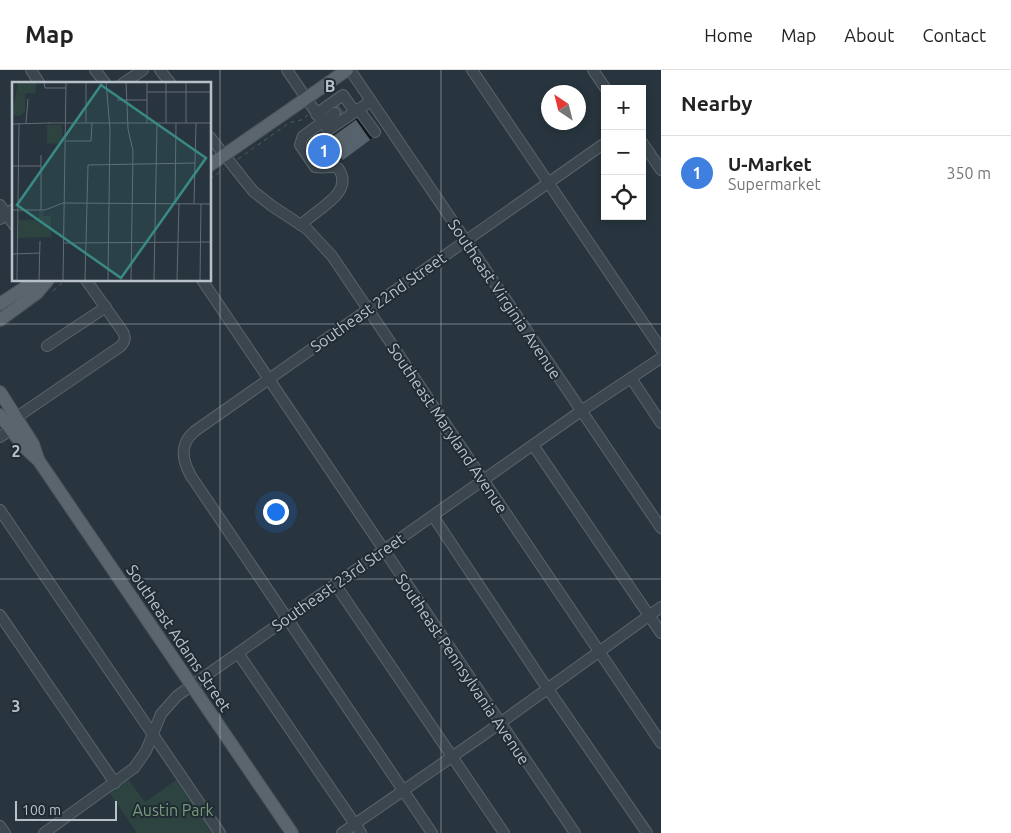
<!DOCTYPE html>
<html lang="en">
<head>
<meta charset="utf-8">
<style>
  body { margin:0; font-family:Ubuntu,sans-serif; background:#f6f6f6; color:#222 }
  .controls { position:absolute; right:15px; top:15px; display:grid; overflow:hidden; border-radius:0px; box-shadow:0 2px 8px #0003 }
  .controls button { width:45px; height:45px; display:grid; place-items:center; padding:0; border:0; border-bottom:1px solid #e0e0e0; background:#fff; color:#222; font:25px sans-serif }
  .compass { position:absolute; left:541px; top:15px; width:45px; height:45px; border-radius:50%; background:#fff; box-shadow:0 2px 8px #0003; rotate:325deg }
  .scale { position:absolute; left:15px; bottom:12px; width:102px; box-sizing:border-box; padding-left:5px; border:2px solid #b8c1c9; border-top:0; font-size:14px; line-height:18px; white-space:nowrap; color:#b8c1c9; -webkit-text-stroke:4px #202b33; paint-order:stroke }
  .you { position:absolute; left:275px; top:441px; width:18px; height:18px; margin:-12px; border:4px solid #fff; border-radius:50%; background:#1a73e8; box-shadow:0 0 0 8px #1a73e833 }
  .badge { display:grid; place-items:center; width:32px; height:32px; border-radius:50%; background:#576c7e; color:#fff; font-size:16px; font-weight:700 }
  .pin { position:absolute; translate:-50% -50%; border:2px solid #fff; box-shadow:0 1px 5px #0006 }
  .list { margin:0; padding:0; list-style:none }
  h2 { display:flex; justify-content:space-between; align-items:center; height:65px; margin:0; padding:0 20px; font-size:21px }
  h2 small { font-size:16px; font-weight:400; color:#767676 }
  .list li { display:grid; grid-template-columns:32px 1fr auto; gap:15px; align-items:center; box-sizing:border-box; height:75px; padding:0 20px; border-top:1px solid #e0e0e0 }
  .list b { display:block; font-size:19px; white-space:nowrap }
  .list p { margin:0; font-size:16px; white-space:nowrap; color:#767676 }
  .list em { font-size:16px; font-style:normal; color:#767676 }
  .icon { flex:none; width:28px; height:28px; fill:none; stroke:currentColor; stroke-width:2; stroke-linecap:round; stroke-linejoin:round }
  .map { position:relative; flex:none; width:661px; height:763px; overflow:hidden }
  header { display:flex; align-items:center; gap:30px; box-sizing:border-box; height:70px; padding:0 25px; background:#fff; border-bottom:1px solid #e0e0e0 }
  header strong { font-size:24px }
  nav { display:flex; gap:28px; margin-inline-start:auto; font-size:18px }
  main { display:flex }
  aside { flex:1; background:#fff }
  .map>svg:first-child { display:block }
</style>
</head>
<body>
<header>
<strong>Map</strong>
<nav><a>Home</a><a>Map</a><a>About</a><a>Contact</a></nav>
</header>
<main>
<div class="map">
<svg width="661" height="763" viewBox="0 0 661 763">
  <defs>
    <filter id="shadow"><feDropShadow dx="3" dy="-3" stdDeviation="0" flood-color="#0009"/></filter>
  </defs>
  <rect width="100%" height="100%" fill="#28353e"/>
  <path fill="#2d4340" d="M179,708l37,55h-79l-28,-41 19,-13 17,23z"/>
  <path fill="#56636d" filter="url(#shadow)" d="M356,50l14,20 -27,20 -7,-9 -18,12 -7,-11z"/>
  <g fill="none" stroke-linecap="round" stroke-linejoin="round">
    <path stroke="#3e4a53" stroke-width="10" stroke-dasharray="10 5" stroke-linecap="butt" d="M335,43l6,-5"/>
    <defs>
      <g id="minor">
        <path d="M31,0l9,14"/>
        <path d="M95,0l11,14"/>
        <path d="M160,0l11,14"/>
        <path d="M287,0l41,60 43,-29"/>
        <path d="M350,0l311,458"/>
        <path d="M472,0l189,279"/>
        <path d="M593,0l13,19"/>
        <path d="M122,14l21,-14"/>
        <path d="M358,39l17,23"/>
        <path d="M316,44l27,-19 12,17"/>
        <path d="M210,67l43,54 19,15 35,23 25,27 329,487"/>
        <path d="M642,72l19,28"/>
        <path d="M0,135l14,20"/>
        <path d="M0,149l14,-10"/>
        <path d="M301,155c15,-16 55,-32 37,-57 -8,-3 -15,1 -23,-1l-15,-22 3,-9 32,-23"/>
        <path d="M202,210l373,553"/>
        <path d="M47,276l59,-39"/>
        <path d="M631,308l30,45"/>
        <path d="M17,347l104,-71c4,-5 5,-8 2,-14l-37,-52"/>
        <path d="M0,367l10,-7"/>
        <path d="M533,375l128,188"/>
        <path d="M0,440l220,323"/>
        <path d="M433,446l106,160 108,157"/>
        <path d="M335,514l169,249"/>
        <path d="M0,545l115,168"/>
        <path d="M238,583l123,180"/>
        <path d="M0,756l5,7"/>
        <path d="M44,763l90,-65 12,-17 15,-37 16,-18 404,-285 80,-53"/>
        <path d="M342,763l140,-97 179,-129"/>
        <path d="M432,763l-241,-357c-9,-16 -12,-32 4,-45l410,-288"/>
      </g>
      <g id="major">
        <path d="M210,95l137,-95"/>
        <path d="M0,234l27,-18 16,-6"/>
        <path d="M0,250l37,-27 11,-13"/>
        <path d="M0,322l33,52 5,15"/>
        <path d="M0,345l24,32 15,14 253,372"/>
      </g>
    </defs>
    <use href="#minor" stroke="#59646c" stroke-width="12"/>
    <use href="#major" stroke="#48525a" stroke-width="14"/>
    <g stroke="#4c5f5e" stroke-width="1" stroke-dasharray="4 4" stroke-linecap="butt">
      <path d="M238,89l51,-36 12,-3 7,-5"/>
      <path d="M210,109l14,-10"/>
      <path d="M53,221l12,-11"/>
    </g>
    <use href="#minor" stroke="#3b464e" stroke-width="10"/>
    <use href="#major" stroke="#5a656e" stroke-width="12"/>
  </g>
  <path fill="none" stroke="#b8c1c9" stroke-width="1" stroke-opacity="0.55" d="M220,0v763M441,0v763M0,254h661M0,509h661"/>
  <g text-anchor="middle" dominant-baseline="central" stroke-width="4" stroke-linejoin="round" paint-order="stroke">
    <g font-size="16" fill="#b8c1c9" stroke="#202b33">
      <text transform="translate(505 229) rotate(56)">Southeast Virginia Avenue</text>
      <text transform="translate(378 232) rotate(-35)">Southeast 22nd Street</text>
      <text transform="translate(448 358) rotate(56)">Southeast Maryland Avenue</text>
      <text transform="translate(338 512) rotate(-35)">Southeast 23rd Street</text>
      <text transform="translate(179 568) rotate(56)">Southeast Adams Street</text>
      <text transform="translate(463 599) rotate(56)">Southeast Pennsylvania Avenue</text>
    </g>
    <g font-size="16" fill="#789c7b" stroke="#202b33">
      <text x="173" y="740">Austin Park</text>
    </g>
  </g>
  <g transform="translate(12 12)">
    <rect width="199" height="199" fill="#28353e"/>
    <path d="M6,0h19l-2,12 -10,-1v19l-5,4 -8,-1zM35,43h15v18l-15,1zM27,129h4v5h8v21l-33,1v-18h20z" fill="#2d4340"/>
    <path fill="none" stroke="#626d76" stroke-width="1" d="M32,0l1,6h21M74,0v41M94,0l4,47 -2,151M114,0l2,47 5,22 -2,129M135,0v41M174,0v41M135,10h64M105,18h30M14,41l2,-24M36,41h163M154,41v-41M0,42l37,-1M54,59h25l1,-18M0,84h29M163,121l1,-80M182,122l2,-81M0,128h33l18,-7 148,1M29,128v-55M51,161l148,-1M0,172l28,-1M5,198l2,-157M27,198l1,-39M51,198l3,-198M73,198l3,-115 107,-2M142,198l3,-157M165,198l2,-77M188,198l1,-76"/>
    <path fill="#398985" fill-opacity="0.15" stroke="#398985" stroke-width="2.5" d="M89,3l105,73 -85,120 -104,-73z"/>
    <rect width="199" height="199" fill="none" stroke="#b8c1c9" stroke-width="2.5"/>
  </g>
  <g font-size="16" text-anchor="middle" font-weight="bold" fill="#b8c1c9" stroke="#202b33" stroke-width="4" stroke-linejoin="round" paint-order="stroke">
    <text x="330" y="22">B</text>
    <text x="16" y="387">2</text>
    <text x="16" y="642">3</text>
  </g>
</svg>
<div class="controls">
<button>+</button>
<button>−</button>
<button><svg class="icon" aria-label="locate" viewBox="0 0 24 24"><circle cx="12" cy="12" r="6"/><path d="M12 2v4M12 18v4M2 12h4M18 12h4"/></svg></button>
</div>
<svg class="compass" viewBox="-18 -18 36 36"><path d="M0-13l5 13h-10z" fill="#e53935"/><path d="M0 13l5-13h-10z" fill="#767676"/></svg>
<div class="scale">100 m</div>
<div class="you"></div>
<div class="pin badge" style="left:324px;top:81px;background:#3f7fe0">1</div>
</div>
<aside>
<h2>Nearby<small></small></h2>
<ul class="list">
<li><span class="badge" style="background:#3f7fe0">1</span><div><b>U-Market</b><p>Supermarket</p></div><em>350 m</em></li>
</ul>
</aside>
</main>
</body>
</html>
